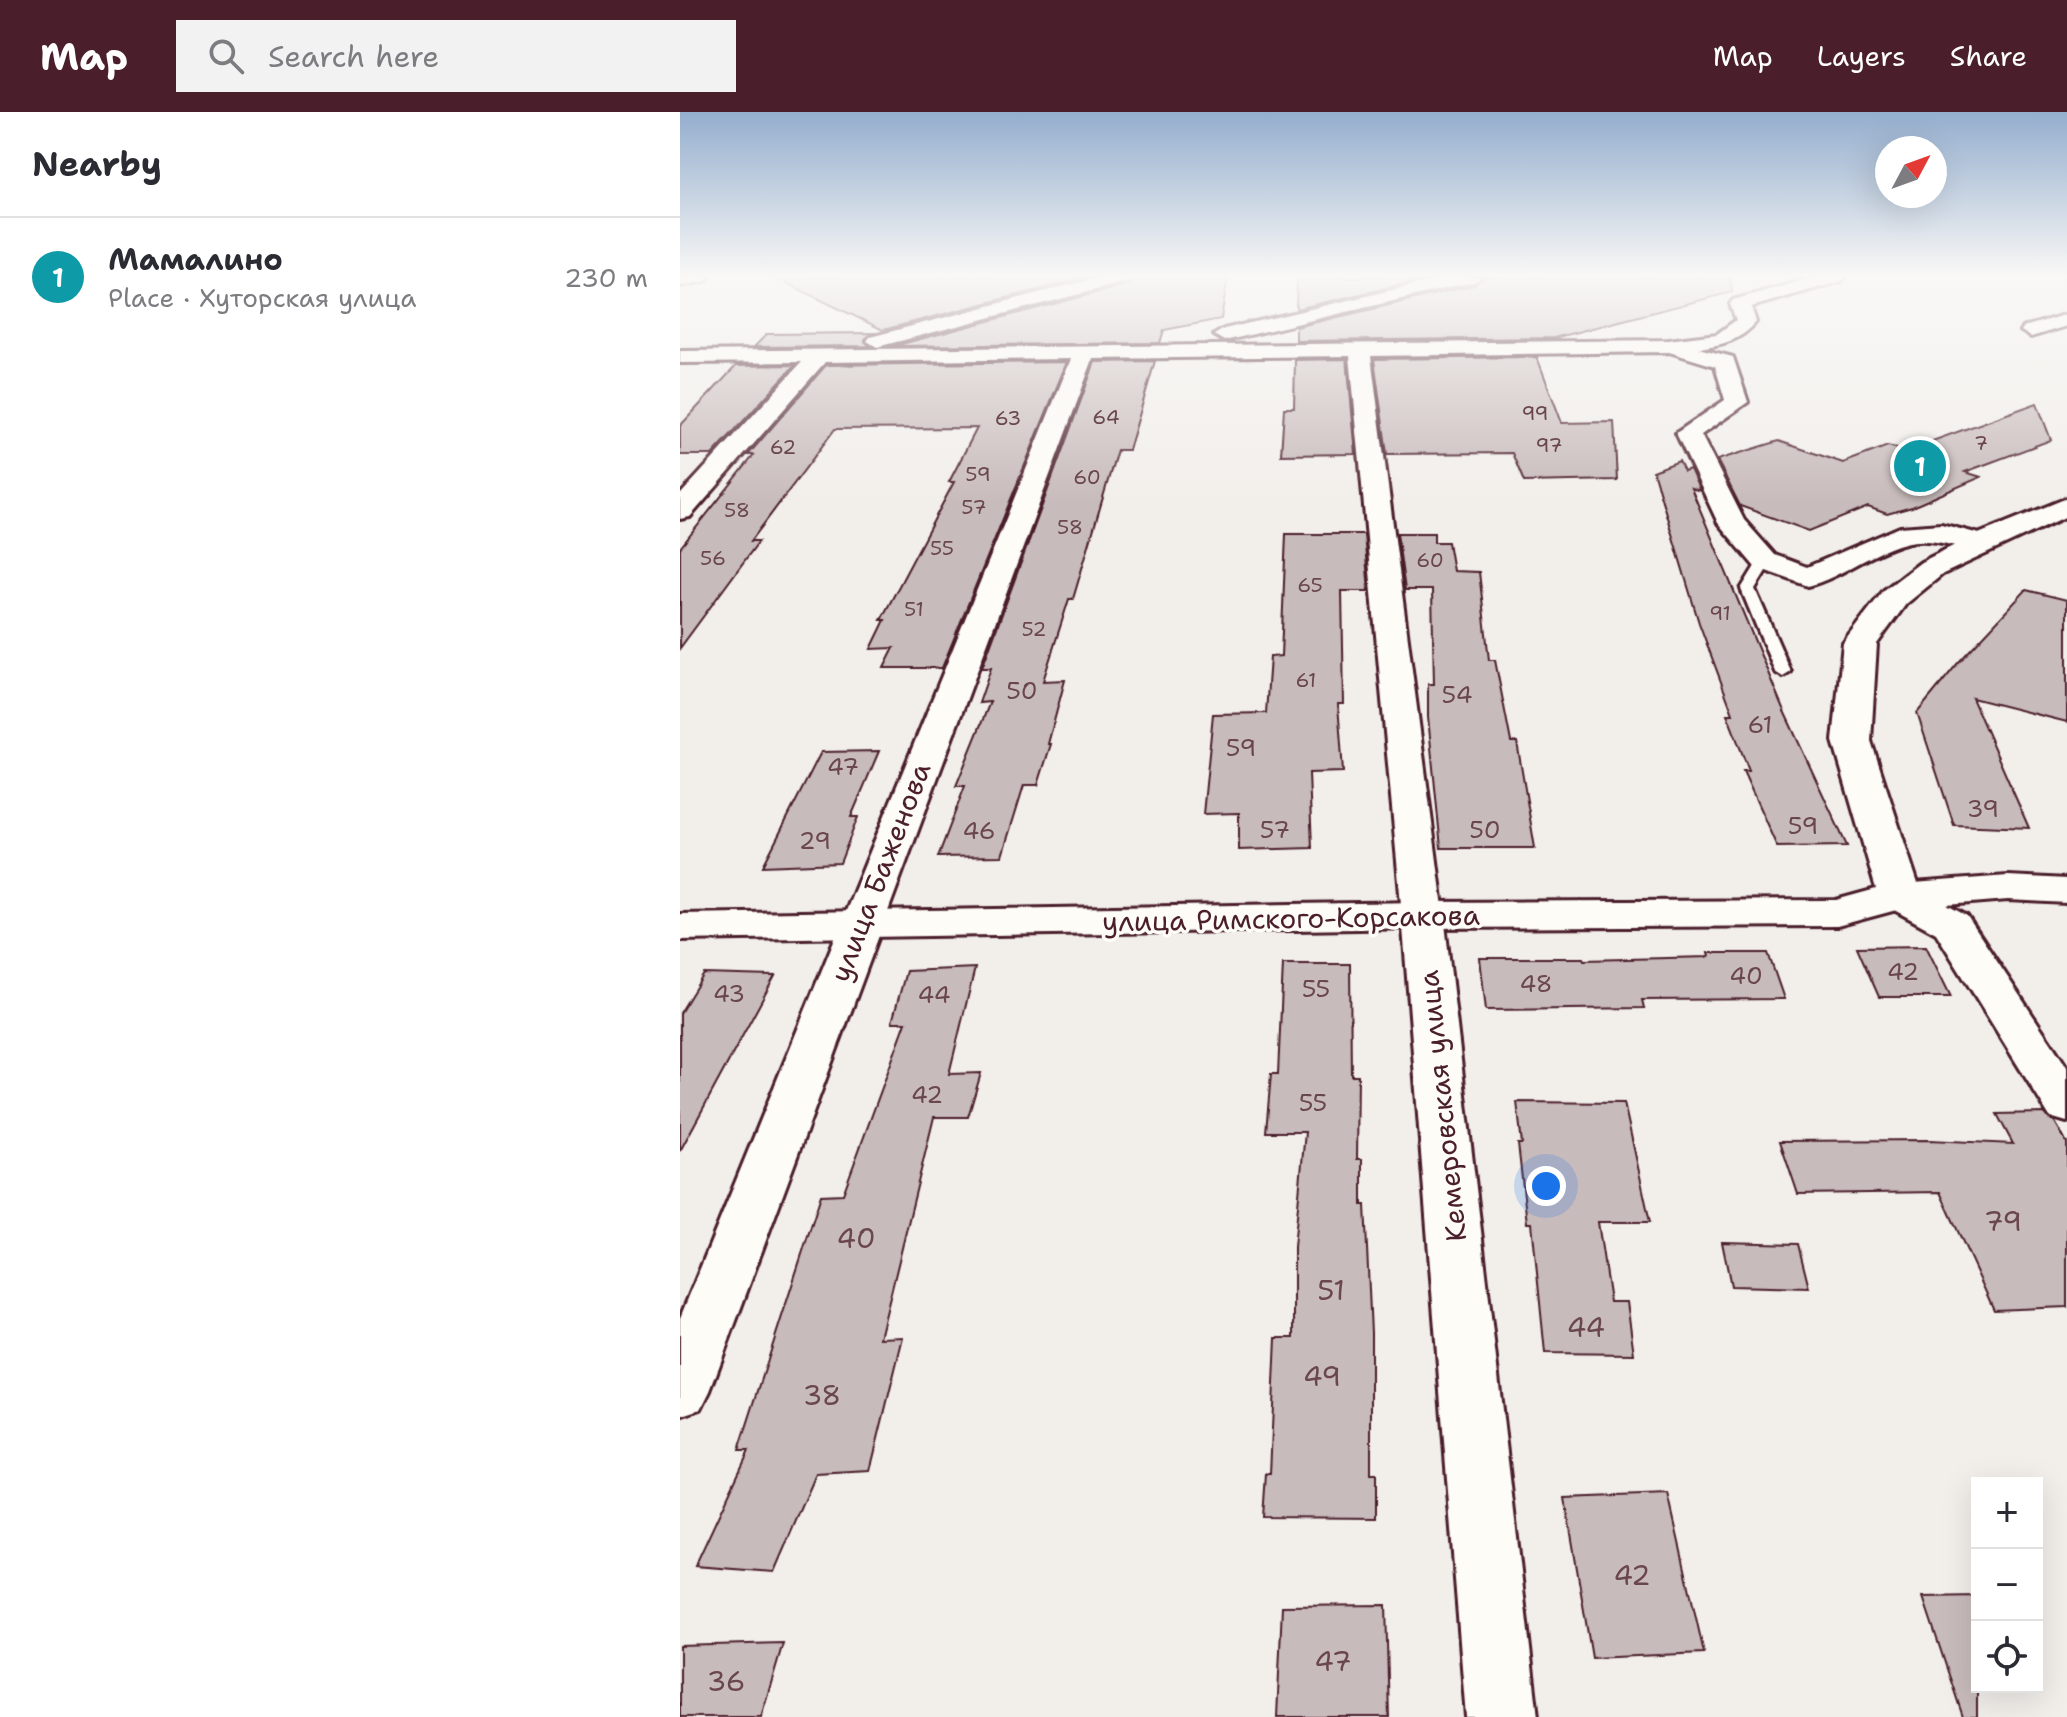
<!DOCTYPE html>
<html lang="en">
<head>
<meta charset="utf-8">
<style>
  body { margin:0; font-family:"Shantell Sans",sans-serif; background:#f2f2f3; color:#2b2b33 }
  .controls { position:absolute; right:24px; bottom:24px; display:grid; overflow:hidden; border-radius:0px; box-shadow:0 8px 32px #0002 }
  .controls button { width:72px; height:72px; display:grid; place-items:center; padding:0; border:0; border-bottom:2px solid #e1e1e2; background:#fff; color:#2b2b33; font:40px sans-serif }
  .compass { position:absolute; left:1195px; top:24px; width:72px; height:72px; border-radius:50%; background:#fff; box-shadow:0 8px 32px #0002; rotate:49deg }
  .you { position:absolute; left:866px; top:1074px; width:28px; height:28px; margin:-20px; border:6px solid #fff; border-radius:50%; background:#1a73e8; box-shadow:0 0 0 12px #1a73e833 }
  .badge { display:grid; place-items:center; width:52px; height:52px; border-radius:50%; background:#4a1f2b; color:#fff; font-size:26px; font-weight:700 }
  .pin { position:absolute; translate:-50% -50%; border:4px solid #fff; box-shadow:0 2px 8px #0006 }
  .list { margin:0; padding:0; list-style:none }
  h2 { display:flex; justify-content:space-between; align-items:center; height:104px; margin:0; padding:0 32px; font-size:34px }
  h2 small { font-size:26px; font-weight:400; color:#7c7c81 }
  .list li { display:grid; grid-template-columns:52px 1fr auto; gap:24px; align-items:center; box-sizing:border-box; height:120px; padding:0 32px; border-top:2px solid #e1e1e2 }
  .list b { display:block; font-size:30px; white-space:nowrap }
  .list p { margin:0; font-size:26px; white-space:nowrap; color:#7c7c81 }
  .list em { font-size:26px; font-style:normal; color:#7c7c81 }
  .icon { flex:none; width:44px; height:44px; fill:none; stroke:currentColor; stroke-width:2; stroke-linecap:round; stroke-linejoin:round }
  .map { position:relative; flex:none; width:1387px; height:1605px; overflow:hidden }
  header { display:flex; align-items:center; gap:48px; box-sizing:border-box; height:112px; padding:0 40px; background:#4a1f2b; color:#fff }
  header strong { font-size:38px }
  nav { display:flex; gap:44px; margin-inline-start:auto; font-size:28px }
  .search { width:560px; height:72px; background:#f2f2f3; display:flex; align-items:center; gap:20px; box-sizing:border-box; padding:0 28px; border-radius:0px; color:#7c7c81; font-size:30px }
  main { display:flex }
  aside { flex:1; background:#fff }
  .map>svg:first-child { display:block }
</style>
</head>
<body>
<header>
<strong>Map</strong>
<div class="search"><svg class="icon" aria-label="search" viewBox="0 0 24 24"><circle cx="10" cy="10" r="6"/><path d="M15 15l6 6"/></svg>Search here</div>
<nav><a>Map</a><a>Layers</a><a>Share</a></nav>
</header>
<main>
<aside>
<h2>Nearby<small></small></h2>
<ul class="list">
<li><span class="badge" style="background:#0f9aa8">1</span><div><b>Мамалино</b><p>Place · Хуторская улица</p></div><em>230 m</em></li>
</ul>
</aside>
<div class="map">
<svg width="1387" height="1605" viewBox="0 0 1387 1605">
  <rect width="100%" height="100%" fill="#f2efeb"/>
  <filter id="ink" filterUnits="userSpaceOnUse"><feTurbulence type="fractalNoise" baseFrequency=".0125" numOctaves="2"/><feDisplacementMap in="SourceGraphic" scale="16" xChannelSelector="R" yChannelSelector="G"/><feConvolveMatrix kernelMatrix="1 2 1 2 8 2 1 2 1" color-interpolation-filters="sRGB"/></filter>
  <g filter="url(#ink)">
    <g fill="#c8bbbb" stroke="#4a1f2b" stroke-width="2">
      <path d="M94,165h313l-204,53z"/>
      <path d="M455,165h93l-7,42 -57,11 -4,13 -266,3 236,-62z"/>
      <path d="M617,165h136l-137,32z"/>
      <path d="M805,165h245l2,15 -178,46 -258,3v-14l178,-42z"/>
      <path d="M194,221l-9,6 4,7 -115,1 13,-13z"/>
      <path d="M857,245l25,66 52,-1 3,58 -93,2 -12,-29 -125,1 -13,-95z"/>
      <path d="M667,247l9,95 -75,1 3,-47h10l1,-48z"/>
      <path d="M475,249l-26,89h-12l-44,149h-4l-26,82 22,-1 -17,64h3l-13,41h-14l-22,71 -64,1 27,-71h-9l34,-84 -11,1 12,-35h-9l113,-306z"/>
      <path d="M387,250l-125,306h-58l10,-20 -23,1 14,-29h-4l73,-138h-5l28,-54 -142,1 -84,112h8l-79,107v-100l74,-93h-6l78,-90z"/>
      <path d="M115,253l-83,90h-32v-29l56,-60z"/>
      <path d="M1357,291l14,37 -86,32 16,5 -69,30 -25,7 -19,-7 -59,24 -69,-25 -23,-46 62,-19 64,22 45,-17 17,5z"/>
      <path d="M999,349l5,10 6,-2 10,22 -9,-3 93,223 63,135 -70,1 -34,-76h6l-22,-57h6l-34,-91 -46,-152z"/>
      <path d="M717,421h37v9h14l5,29 26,1 10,88h6l16,82h6l18,106h-94l-13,-131v-33h6l-2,-94h-27z"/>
      <path d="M606,422h78l5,57h-27l2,113h-6l5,68 -34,1 3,75 -73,2v-37l-36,1 10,-100 53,-1 4,-56 11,-1z"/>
      <path d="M1346,478l41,10v122l-95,-24 57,130 -75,-3 -37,-112 41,-50z"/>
      <path d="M199,639l-28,66h7l-18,46 -77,3 58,-114z"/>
      <path d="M1246,834l25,51h-72l-22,-50z"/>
      <path d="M1028,841h60l16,46 -142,1 2,8 -158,2 -6,-52h103l1,2 125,-3z"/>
      <path d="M603,852h67l1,111h7l-1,84h5v46h3l6,128v141h5v44l-113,-1 3,-43h4l6,-136h18v-91l11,-115h-39l5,-58h7z"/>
      <path d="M295,856l-26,106 32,-1 -13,44h-34l-54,221 23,-1 -33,134 -54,3 -42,98 -79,-6 54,-116h-10l82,-255 22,-1 63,-172h-14l14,-51z"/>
      <path d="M24,862l71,2 -95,175v-138z"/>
      <path d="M837,990l107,1 26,119h-52l12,80h17l7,52 -89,-1 -13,-130h-5l-9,-79h4z"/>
      <path d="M1364,1001l11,9 12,21v164l-73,3 -54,-118 -142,2 -18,-53 149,-1 84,4 -16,-30z"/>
      <path d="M1042,1130l76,2 11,44 -78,-2z"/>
      <path d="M988,1382l36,159 -112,5 -27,-160z"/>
      <path d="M1297,1484v121h-14l-40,-120z"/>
      <path d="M706,1493l3,112h-112l5,-111z"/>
      <path d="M103,1531l-22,74h-81v-71z"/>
    </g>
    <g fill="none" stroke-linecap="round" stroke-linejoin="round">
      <defs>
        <path id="service" d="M1085,445l7,4 -17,28 36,83 -8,5 -8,-5 -34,-83 19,-31z"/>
        <g id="minor">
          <path d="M0,165h29l-3,4 -26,5z"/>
          <path d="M420,165h32l-3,4 -252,66 -10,-6 3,-4z"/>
          <path d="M768,165h34l-9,5 -249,59 -10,-6 10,-6z"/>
          <path d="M1135,165h30l-3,4 -91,26 5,15c-16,19 -34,23 -58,26l35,9 15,45 -47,33 43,85 31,35 32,12 93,-40 41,-3 50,13 4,6 -4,6c-25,6 -53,-15 -86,-6 -34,9 -63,34 -97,43l-53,-19 -37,-44 -42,-90 49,-33 -10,-34 -46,-14 -298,4 73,559 94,802h-72l-64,-802 -52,-559 -257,3 -383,1032 -9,18 -21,7v-98l391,-959 -246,3 -135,155 -10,2v-24l122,-133 -122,1v-12l988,-11 49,-6 19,-14 -6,-16 3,-4z"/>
          <path d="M1387,202v12l-36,11 -10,-6 3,-4z"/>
          <path d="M1328,764l59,3v24l-59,-3 -61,5 20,11 100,151v55l-17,-5 -114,-184 -51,-28 -6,-9 6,-9 15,-3z"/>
        </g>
        <path id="secondary" d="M1387,386v18l-124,58 -37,30 -29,40 -6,97 51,155 -7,9 -78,21 -414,2 -743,12v-26l743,-12 413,-2 40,-11 -43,-148 10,-98 41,-53 37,-28 50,-25z"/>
      </defs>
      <use href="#service" stroke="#4a1f2b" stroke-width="6"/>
      <use href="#minor" stroke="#4a1f2b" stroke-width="6"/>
      <use href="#secondary" stroke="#4a1f2b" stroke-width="6"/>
      <use href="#service" fill="#fdfcf7" fill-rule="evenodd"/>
      <use href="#minor" fill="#fdfcf7" fill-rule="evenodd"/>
      <use href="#secondary" fill="#fdfcf7" fill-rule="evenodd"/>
    </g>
  </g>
  <linearGradient id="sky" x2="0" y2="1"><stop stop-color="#94aece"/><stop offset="0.42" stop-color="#f9f8f6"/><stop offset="1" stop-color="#f9f8f6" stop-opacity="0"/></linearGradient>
  <rect width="1387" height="390" fill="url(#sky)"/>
  <g text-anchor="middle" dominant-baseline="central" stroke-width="7" stroke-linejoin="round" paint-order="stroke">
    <g font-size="20" fill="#6a464f">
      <text x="855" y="301">99</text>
      <text x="426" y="305">64</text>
      <text x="328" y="306">63</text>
      <text x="1301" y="331">7</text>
      <text x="869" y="333">97</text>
      <text x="103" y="335">62</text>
      <text x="298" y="362">59</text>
      <text x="407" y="365">60</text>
      <text x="294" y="395">57</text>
      <text x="57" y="398">58</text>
      <text x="390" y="415">58</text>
      <text x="262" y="436">55</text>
      <text x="33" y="446">56</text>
      <text x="750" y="448">60</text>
      <text x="630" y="473">65</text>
      <text x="234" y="497">51</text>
      <text x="1040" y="501">91</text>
      <text x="354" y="517">52</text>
      <text x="626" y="568">61</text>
    </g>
    <g font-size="24" fill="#6a464f">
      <text x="342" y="579">50</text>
      <text x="777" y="583">54</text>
      <text x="1080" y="613">61</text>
      <text x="561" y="636">59</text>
      <text x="163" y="655">47</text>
      <text x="1303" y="697">39</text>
      <text x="1123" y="714">59</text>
      <text x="595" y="718">57</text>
      <text x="805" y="718">50</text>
      <text x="299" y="719">46</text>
      <text x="135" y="729">29</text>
      <text x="1223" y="860">42</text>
      <text x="1066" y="864">40</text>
      <text x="856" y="872">48</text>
      <text x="636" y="877">55</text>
      <text x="49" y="882">43</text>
      <text x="254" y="883">44</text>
      <text x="247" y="983">42</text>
      <text x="633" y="991">55</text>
    </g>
    <g font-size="28" fill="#4a1f2b" stroke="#fdfcf7">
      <text transform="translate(200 760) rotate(-69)">улица Баженова</text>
      <text transform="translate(611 806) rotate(-1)">улица Римского-Корсакова</text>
      <text transform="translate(762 994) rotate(-96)">Кемеровская улица</text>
    </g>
    <g font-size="28" fill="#6a464f">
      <text x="1323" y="1109">79</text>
      <text x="176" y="1126">40</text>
      <text x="651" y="1178">51</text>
      <text x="906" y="1215">44</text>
      <text x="642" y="1264">49</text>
      <text x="142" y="1283">38</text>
      <text x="952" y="1463">42</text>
      <text x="653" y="1549">47</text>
      <text x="46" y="1569">36</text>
    </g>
  </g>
</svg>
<div class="controls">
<button>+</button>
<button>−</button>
<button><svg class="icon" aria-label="locate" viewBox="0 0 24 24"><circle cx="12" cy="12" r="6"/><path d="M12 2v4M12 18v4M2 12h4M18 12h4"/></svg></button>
</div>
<svg class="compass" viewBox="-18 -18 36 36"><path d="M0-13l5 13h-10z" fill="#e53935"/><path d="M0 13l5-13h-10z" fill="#7c7c81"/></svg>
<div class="you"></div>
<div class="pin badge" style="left:1240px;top:354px;background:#0f9aa8">1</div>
</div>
</main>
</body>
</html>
